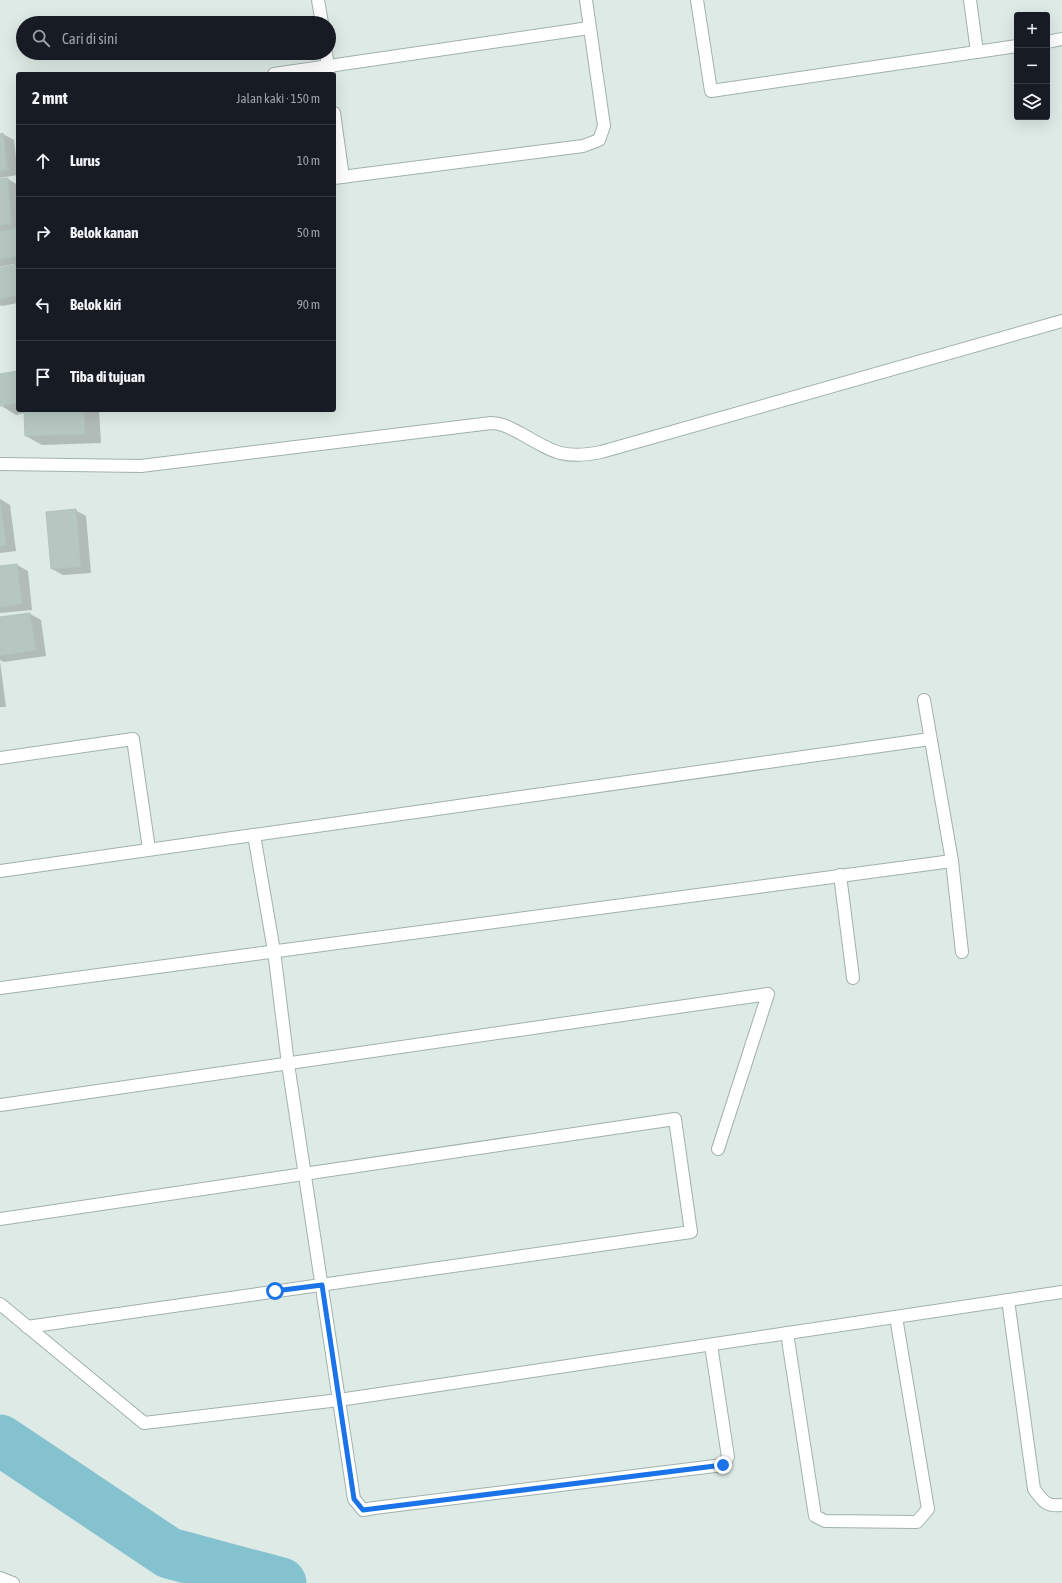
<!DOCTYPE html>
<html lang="id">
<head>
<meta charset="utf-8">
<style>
  body { margin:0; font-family:"Asap Condensed",sans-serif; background:#20242c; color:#f1f3f6 }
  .controls { position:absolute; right:12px; top:12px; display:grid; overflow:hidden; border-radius:4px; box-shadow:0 4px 16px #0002 }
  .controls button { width:36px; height:36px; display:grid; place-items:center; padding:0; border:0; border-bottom:1px solid #363941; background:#171b24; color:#f1f3f6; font:20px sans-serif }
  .stop { position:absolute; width:12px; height:12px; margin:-9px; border:3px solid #1a73e8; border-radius:50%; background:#fff }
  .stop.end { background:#1a73e8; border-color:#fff; box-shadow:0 1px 4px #0008 }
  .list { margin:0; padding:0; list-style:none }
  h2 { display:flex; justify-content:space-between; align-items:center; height:52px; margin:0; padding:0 16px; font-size:17px }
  h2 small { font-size:13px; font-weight:400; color:#9ea1a6 }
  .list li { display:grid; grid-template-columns:26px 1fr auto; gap:12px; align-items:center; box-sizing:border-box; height:72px; padding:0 16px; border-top:1px solid #363941 }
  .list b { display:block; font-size:15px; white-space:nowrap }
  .list em { font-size:13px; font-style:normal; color:#9ea1a6 }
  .icon { flex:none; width:22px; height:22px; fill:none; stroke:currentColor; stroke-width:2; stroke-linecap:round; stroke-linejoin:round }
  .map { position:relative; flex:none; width:1062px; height:1583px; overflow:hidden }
  .search { position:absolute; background:#171b24; box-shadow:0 4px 16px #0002; left:16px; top:16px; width:320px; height:44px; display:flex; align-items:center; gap:10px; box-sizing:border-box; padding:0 14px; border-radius:22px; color:#9ea1a6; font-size:15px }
  .panel { position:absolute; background:#171b24; box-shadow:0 4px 16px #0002; left:16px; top:72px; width:320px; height:340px; border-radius:4px }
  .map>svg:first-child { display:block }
</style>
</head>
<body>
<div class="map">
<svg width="1062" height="1583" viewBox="0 0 1062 1583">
  <rect width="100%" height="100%" fill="#deeae5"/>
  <g fill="#0003">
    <path d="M3,134l11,6 4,35 -18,3v-43z"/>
    <path d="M8,179l10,6v118l-16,3 -2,-1v-36l14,-3v-2l-14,3v-87z"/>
    <path d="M18,372v38h81l2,33 -59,2 -16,-9 -1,-23 -9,2 -16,-10v-30z"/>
    <path d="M0,499l10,6 6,46 -16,2z"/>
    <path d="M75,510l11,6 5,57 -28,2 -11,-6z"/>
    <path d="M17,565l11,6 4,39 -32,3v-46z"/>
    <path d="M30,614l11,6 5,36 -42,6 -4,-2v-42z"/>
    <path d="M0,661l6,46h-6z"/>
  </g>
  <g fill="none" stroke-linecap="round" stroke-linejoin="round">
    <path stroke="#85c2d0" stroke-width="51" d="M0,1440l169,113 112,30"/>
  </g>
  <g fill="#b6c7c1" stroke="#b1c3bc">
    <path d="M3,133l5,37 -8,1v-37z"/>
    <path d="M8,178l4,46 -12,1v-46z"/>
    <path d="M18,228v28l-18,3v-28z"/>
    <path d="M18,264v31l-18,4v-31z"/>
    <path d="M18,371v32l-18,3v-32z"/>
    <path d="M24,410h60l1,24 -60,2z"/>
    <path d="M0,499l6,46 -6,1z"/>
    <path d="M76,509l5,58 -30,2 -5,-57z"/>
    <path d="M17,564l5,40 -22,3v-41z"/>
    <path d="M30,613l6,37 -36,6v-39z"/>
  </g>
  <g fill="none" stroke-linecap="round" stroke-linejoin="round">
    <defs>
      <g id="minor">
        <path d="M318,0l4,23"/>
        <path d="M697,0l14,91 306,-45"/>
        <path d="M970,0l7,52"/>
        <path d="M1047,42l15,-3"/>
        <path d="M326,53l3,21"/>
        <path d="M274,74l315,-46"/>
        <path d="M334,113l9,64"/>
        <path d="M334,178l249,-32 16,-6 5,-14 -18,-126"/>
        <path d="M0,464l141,2 350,-43c11,0 19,5 29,10 32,18 42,27 81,19l461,-131"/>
        <path d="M924,700l28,161 10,91"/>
        <path d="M0,758l133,-19 16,110"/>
        <path d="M254,835l20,116 14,113 66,435 9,11 11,-2 349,-43 5,-8 -17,-112"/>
        <path d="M0,871l930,-132"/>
        <path d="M840,875l13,103"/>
        <path d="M0,988l952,-127"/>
        <path d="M0,1105l768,-111 -50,155"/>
        <path d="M0,1219l675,-100 16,113 -664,95"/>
        <path d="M1008,1300l26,189c9,12 12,18 28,16"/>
        <path d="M0,1304l144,119 195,-23 723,-108"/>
        <path d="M787,1333l28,183 10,5 92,1 11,-13 -32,-192"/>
        <path d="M0,1578l13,5"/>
      </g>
    </defs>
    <use href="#minor" stroke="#a1b1ac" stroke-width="14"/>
    <use href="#minor" stroke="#fff" stroke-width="12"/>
  </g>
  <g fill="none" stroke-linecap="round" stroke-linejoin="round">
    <path stroke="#1a73e8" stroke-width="5" d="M275,1291l47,-6 32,214 9,11 360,-45"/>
  </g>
</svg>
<div class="controls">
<button>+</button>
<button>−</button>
<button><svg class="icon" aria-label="layers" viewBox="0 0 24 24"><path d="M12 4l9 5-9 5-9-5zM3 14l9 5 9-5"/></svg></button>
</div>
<div class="stop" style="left:275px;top:1291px"></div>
<div class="stop end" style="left:723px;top:1465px"></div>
<div class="search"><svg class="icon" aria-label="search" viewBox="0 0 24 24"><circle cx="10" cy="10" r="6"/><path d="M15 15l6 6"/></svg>Cari di sini</div>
<section class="panel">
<h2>2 mnt<small>Jalan kaki · 150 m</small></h2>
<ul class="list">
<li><svg class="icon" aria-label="ahead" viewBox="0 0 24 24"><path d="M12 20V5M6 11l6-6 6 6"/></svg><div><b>Lurus</b></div><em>10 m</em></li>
<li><svg class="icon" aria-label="right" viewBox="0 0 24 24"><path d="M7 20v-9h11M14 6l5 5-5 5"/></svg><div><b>Belok kanan</b></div><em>50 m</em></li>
<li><svg class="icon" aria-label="left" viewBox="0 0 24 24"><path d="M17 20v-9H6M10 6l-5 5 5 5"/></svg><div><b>Belok kiri</b></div><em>90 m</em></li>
<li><svg class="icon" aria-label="arrive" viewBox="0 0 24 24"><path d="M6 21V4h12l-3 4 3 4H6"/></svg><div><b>Tiba di tujuan</b></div></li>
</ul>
</section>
</div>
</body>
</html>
